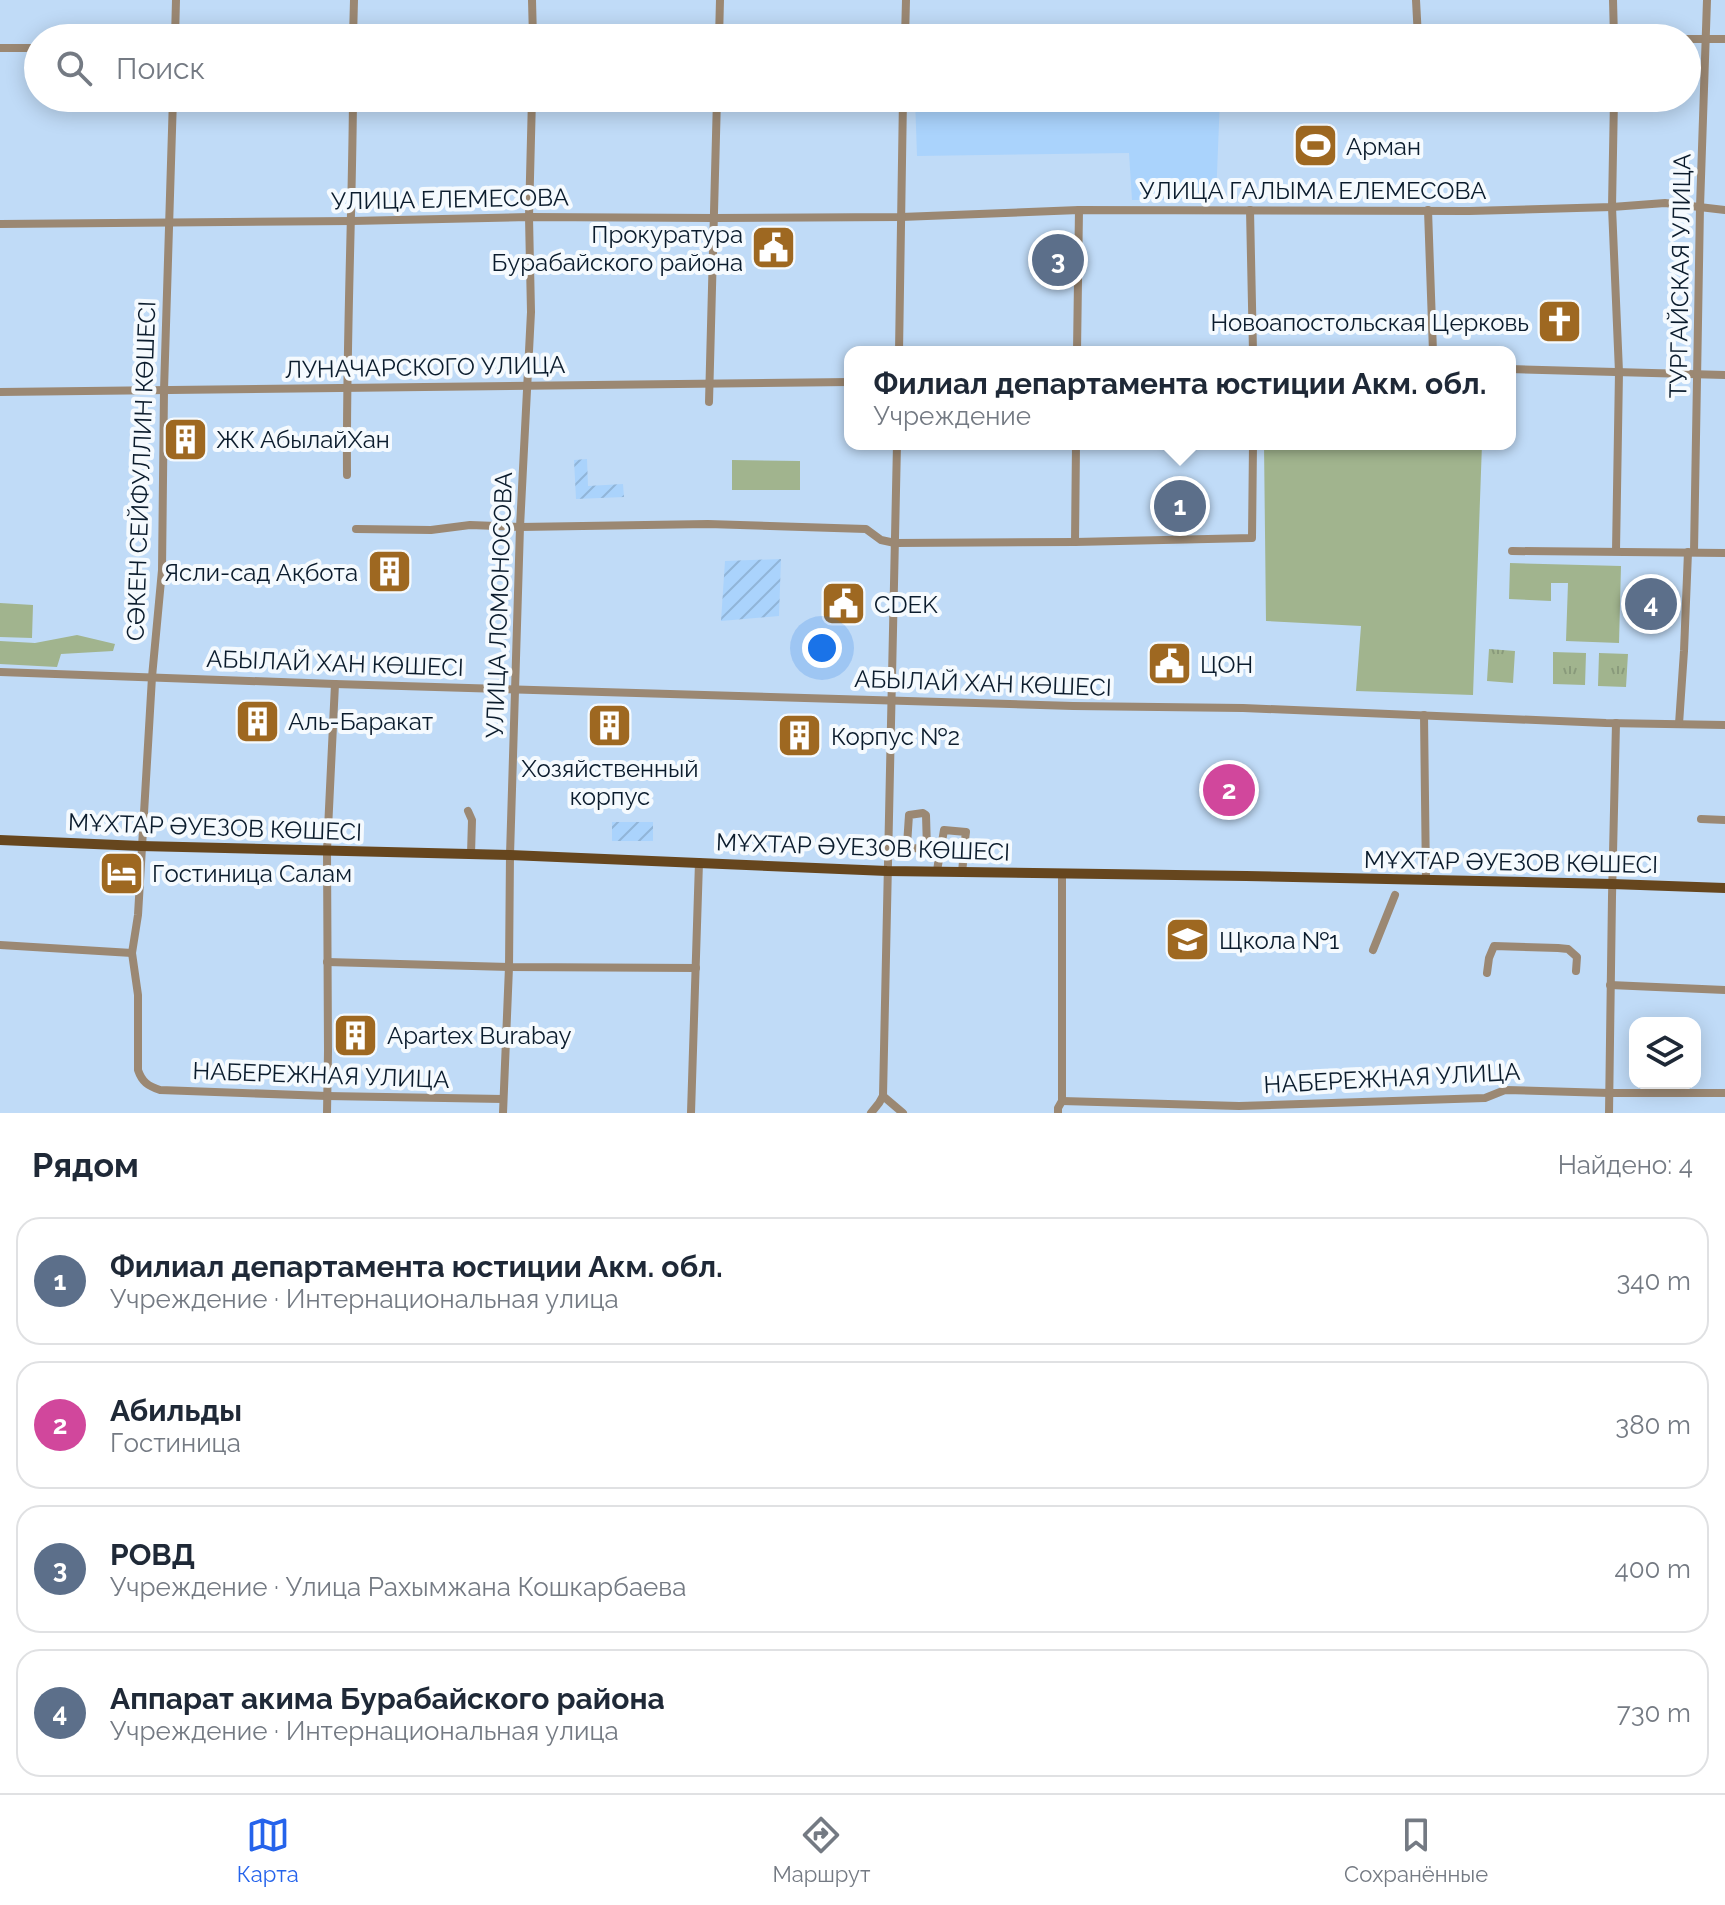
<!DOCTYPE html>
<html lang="ru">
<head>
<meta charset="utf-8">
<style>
  body { margin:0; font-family:Raleway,sans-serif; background:#f2f2f3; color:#1f2937 }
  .controls { position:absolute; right:24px; bottom:24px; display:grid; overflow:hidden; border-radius:16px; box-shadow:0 4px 20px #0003 }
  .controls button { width:72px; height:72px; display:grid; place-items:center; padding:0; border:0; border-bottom:2px solid #e0e1e3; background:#fff; color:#1f2937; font:40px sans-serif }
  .you { position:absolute; left:822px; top:648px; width:28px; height:28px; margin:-20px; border:6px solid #fff; border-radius:50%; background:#1a73e8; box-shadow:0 0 0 12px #1a73e833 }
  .badge { display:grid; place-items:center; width:52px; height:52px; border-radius:50%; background:#2563eb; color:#fff; font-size:26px; font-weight:700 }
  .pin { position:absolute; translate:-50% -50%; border:4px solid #fff; box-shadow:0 2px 8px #0006 }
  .popup { position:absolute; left:844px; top:346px; width:672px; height:104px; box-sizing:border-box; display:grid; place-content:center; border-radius:16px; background:#fff; filter:drop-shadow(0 2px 6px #0005); font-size:26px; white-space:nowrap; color:#747a83 }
  .popup b { font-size:30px; color:#1f2937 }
  .popup::after { content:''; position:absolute; left:50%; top:100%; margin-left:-16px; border:16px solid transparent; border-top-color:#fff }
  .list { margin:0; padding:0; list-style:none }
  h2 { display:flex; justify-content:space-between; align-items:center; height:104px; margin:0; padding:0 32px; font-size:34px }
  h2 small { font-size:26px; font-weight:400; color:#747a83 }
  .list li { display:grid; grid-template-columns:52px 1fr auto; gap:24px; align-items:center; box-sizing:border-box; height:128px; margin:0 16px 16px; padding:0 16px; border:2px solid #e0e1e3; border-radius:24px }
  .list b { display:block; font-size:30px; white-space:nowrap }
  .list p { margin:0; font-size:26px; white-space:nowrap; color:#747a83 }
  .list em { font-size:26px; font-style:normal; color:#747a83 }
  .icon { flex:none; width:44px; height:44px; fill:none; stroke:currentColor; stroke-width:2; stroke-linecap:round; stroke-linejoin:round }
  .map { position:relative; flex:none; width:1725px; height:1113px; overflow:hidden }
  .search { position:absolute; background:#fff; box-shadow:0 4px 20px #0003; left:24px; right:24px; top:24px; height:88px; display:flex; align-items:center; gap:20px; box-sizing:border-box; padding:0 28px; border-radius:44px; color:#747a83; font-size:30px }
  .sheet { height:680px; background:#fff }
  nav { display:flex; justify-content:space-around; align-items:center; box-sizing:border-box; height:112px; border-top:2px solid #e0e1e3; background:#fff; font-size:22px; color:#747a83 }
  nav a { display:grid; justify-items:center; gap:4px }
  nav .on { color:#2563eb }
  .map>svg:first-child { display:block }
</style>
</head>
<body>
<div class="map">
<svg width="1725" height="1113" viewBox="0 0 1725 1113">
  <defs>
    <pattern id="industrial-furrows" width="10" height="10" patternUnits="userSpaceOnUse" patternTransform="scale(2)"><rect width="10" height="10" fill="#aad3fc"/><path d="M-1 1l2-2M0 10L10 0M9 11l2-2" fill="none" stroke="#91b5d8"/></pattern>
    <pattern id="grass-tufts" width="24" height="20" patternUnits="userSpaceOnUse" patternTransform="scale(2)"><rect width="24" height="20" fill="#a1b48e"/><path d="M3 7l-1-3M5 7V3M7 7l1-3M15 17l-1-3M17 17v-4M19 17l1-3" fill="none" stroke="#899a7b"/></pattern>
  </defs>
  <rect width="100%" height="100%" fill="#c0dbf7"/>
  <path fill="#aad3fc" d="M915,98h305l-4,101 -84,1 -3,-47 -212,3z"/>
  <g fill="url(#industrial-furrows)">
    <path d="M587,459l1,27 35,-2 1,13 -48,2 -2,-39z"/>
    <path d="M781,559l-2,57 -58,5 4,-60z"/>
    <rect x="612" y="822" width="41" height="19"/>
  </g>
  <g fill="url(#grass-tufts)">
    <path d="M1489,649l26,2 -2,32 -26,-2z"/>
    <path d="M1553,652l33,1 -1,32 -32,-1z"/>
    <path d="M1599,653l29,1 -2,33 -28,-1z"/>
  </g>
  <g fill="#a1b48e">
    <path d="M1264,444h218l-9,251 -117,-4 5,-65 -95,-5z"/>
    <path d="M732,460l68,1v29h-68z"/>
    <path d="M1510,563l111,3 -2,77 -53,-2 2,-58h-17v18l-42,-2z"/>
    <path d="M0,603l33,2 -1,33 -32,-1z"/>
    <path d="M77,635l38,9 -2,7 -52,3 -4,13 -57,-3v-23l35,2z"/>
  </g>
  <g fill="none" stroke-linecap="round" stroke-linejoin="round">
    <g stroke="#9b8873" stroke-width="8">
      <path d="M532,0l1,38"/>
      <path d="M1416,0l2,38"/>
      <path d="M1613,0l1,38"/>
      <path d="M175,38l1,-38"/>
      <path d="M353,38l1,-38"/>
      <path d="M719,38l1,-38"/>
      <path d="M905,38l1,-38"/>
      <path d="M1687,39h38"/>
      <path d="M0,48h38"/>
      <path d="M173,98l-9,292 -2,180 -10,107 -14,238 -6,38 6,42v75c4,12 10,16 22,20l167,6 176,3"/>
      <path d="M1614,98l-2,109 7,165 -3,179"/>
      <path d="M1250,210l3,142"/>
      <path d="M1428,210l5,142"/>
      <path d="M0,224l352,-3 177,-4 185,1 187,-1 178,-7 390,1 143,-4 53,-4 60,7"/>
      <path d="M899,352l4,-254"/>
      <path d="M1077,352l2,-142"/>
      <path d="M1510,369l215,6"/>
      <path d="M0,392l850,-10"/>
      <path d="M709,402l8,-304"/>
      <path d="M347,475c-1,-126 5,-251 6,-377"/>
      <path d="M356,529l75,1 39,-5 50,2 188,-3 158,5 15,11 14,3 180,-1 177,-4 1,-94"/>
      <path d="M1075,542l1,-98"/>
      <path d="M1512,551l213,2"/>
      <path d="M1694,552l6,-345 7,-207"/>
      <path d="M0,672l335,12 738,22 170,2 363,15 119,2"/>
      <path d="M1424,715l2,165"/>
      <path d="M1679,724l5,-73 4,-99"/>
      <path d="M468,811l4,9 -1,34"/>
      <path d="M1701,819l24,1"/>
      <path d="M937,871l3,-21 -13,-1 -1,-34 -3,-2 -14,2 -2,30 3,3 54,2 -2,22c2,-14 2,-27 4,-40l-22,-2 -7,41"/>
      <path d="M0,945l132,8"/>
      <path d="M1373,950l22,-55"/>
      <path d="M327,962l182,5 187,1"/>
      <path d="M1487,973l2,-15 5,-12 64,2 10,1 9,8 -1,14"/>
      <path d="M1610,985l115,5"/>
      <path d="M883,1096l20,17"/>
      <path d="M1062,1101l177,5 246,-8 20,-8 104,3h116"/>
      <path d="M327,1113l1,-62 -1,-201 8,-166"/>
      <path d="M503,1113l6,-146 1,-112 10,-328 11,-215 -2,-95 3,-119"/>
      <path d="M691,1113l8,-251"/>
      <path d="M871,1113l8,-10 4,-7 14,-652"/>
      <path d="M1058,1113v-5l4,-7v-228"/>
      <path d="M1609,1113l3,-216 4,-174"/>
    </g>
    <path stroke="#66461e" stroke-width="10" d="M0,840l141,6 369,9 377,16 359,5 366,8 113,4"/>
  </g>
  <defs>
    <symbol id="stadium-square" viewBox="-11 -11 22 22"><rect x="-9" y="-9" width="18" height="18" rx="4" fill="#9e6821" stroke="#f5fafe"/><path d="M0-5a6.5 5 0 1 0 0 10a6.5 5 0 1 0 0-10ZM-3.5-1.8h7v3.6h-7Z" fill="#fff"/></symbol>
    <symbol id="civic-square" viewBox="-11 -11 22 22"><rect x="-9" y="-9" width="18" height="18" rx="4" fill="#9e6821" stroke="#f5fafe"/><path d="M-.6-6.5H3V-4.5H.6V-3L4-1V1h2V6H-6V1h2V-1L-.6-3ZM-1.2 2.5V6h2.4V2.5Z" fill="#fff"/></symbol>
    <symbol id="church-square" viewBox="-11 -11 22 22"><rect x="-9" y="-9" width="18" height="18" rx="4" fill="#9e6821" stroke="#f5fafe"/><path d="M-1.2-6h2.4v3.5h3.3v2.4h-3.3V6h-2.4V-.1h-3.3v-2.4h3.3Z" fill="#fff"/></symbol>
    <symbol id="building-square" viewBox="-11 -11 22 22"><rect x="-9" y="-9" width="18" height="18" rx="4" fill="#9e6821" stroke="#f5fafe"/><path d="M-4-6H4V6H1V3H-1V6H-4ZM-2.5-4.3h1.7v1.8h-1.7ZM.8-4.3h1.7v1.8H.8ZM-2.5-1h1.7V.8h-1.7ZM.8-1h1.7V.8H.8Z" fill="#fff"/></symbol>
    <symbol id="hotel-square" viewBox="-11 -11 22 22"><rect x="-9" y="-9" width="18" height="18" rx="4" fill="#9e6821" stroke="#f5fafe"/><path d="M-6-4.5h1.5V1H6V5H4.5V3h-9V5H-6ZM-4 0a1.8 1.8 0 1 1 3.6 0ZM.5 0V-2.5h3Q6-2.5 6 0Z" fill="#fff"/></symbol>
    <symbol id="school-square" viewBox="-11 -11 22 22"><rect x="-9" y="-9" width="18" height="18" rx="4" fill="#9e6821" stroke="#f5fafe"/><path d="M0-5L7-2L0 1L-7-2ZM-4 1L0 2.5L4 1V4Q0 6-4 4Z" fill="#fff"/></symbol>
  </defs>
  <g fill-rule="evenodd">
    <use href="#stadium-square" x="1290" y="120" width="51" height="51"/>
    <use href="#civic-square" x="748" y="222" width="51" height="51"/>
    <use href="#church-square" x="1534" y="296" width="51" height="51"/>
    <use href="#building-square" x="160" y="414" width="51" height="51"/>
    <use href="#building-square" x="364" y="546" width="51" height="51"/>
    <use href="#civic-square" x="818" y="578" width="51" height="51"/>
    <use href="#civic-square" x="1144" y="638" width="51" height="51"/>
    <use href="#building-square" x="232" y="696" width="51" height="51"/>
    <use href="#building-square" x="584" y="700" width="51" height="51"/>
    <use href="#building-square" x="774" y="710" width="51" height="51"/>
    <use href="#hotel-square" x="96" y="848" width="51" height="51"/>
    <use href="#school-square" x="1162" y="914" width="51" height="51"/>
    <use href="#building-square" x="330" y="1010" width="51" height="51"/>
  </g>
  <g text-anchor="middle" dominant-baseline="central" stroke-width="8" stroke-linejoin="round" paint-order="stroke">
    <g font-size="24" fill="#0b1c2d" stroke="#f5fafe" text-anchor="start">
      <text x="1346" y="146">Арман</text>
      <text x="743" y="234" text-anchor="end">Прокуратура<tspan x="743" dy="28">Бурабайского района</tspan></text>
      <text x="1529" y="322" text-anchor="end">Новоапостольская Церковь</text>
      <text x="216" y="439">ЖК АбылайХан</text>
      <text x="358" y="572" text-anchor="end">Ясли-сад Ақбота</text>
      <text x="874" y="604">CDEK</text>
      <text x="1200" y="664">ЦОН</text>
      <text x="288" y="721">Аль-Баракат</text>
      <text x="831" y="736">Корпус №2</text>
      <text x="610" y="768" text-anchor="middle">Хозяйственный<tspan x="610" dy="28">корпус</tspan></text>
      <text x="152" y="873">Гостиница Салам</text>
      <text x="1219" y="940">Щкола №1</text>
      <text x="387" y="1035">Apartex Burabay</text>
    </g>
    <g font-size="24" fill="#0b1c2d" stroke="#f5fafe">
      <text x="1313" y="190">УЛИЦА ГАЛЫМА ЕЛЕМЕСОВА</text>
      <text transform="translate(450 199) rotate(-1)">УЛИЦА ЕЛЕМЕСОВА</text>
      <text transform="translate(1680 276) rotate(-89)">ТУРГАЙСКАЯ УЛИЦА</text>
      <text transform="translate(425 367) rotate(-1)">ЛУНАЧАРСКОГО УЛИЦА</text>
      <text transform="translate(141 471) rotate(-88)">СӘКЕН СЕЙФУЛЛИН КӨШЕСІ</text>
      <text transform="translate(499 605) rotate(-88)">УЛИЦА ЛОМОНОСОВА</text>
      <text transform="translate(335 663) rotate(2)">АБЫЛАЙ ХАН КӨШЕСІ</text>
      <text transform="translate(983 683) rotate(2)">АБЫЛАЙ ХАН КӨШЕСІ</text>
      <text transform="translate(215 827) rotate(2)">МҰХТАР ӘУЕЗОВ КӨШЕСІ</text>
      <text transform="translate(863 847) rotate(2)">МҰХТАР ӘУЕЗОВ КӨШЕСІ</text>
      <text transform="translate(1511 862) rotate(1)">МҰХТАР ӘУЕЗОВ КӨШЕСІ</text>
      <text transform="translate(321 1075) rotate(2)">НАБЕРЕЖНАЯ УЛИЦА</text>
      <text transform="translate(1392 1078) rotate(-3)">НАБЕРЕЖНАЯ УЛИЦА</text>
    </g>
  </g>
</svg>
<div class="controls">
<button><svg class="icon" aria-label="layers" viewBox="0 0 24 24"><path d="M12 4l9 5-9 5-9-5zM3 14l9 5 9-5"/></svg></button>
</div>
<div class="you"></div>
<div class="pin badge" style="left:1180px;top:506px;background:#5c6f8a">1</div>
<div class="popup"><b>Филиал департамента юстиции Акм. обл.</b>Учреждение</div>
<div class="pin badge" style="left:1229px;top:790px;background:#d1479c">2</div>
<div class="pin badge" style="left:1058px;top:260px;background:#5c6f8a">3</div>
<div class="pin badge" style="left:1651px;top:604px;background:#5c6f8a">4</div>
<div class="search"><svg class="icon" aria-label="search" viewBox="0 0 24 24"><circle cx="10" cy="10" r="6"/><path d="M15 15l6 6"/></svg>Поиск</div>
</div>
<section class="sheet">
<h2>Рядом<small>Найдено: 4</small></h2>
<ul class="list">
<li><span class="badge" style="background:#5c6f8a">1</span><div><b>Филиал департамента юстиции Акм. обл.</b><p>Учреждение · Интернациональная улица</p></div><em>340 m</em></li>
<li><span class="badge" style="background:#d1479c">2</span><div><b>Абильды</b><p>Гостиница</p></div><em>380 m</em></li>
<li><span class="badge" style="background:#5c6f8a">3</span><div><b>РОВД</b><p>Учреждение · Улица Рахымжана Кошкарбаева</p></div><em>400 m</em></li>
<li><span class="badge" style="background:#5c6f8a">4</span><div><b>Аппарат акима Бурабайского района</b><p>Учреждение · Интернациональная улица</p></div><em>730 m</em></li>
</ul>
</section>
<nav>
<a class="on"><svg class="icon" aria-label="map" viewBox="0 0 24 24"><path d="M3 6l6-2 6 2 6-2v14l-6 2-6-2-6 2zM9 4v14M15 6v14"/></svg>Карта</a>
<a><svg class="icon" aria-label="directions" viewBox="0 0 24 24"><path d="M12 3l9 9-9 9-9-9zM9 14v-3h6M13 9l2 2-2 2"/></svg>Маршрут</a>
<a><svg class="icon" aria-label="saved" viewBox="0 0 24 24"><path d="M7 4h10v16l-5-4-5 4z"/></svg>Сохранённые</a>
</nav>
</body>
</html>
